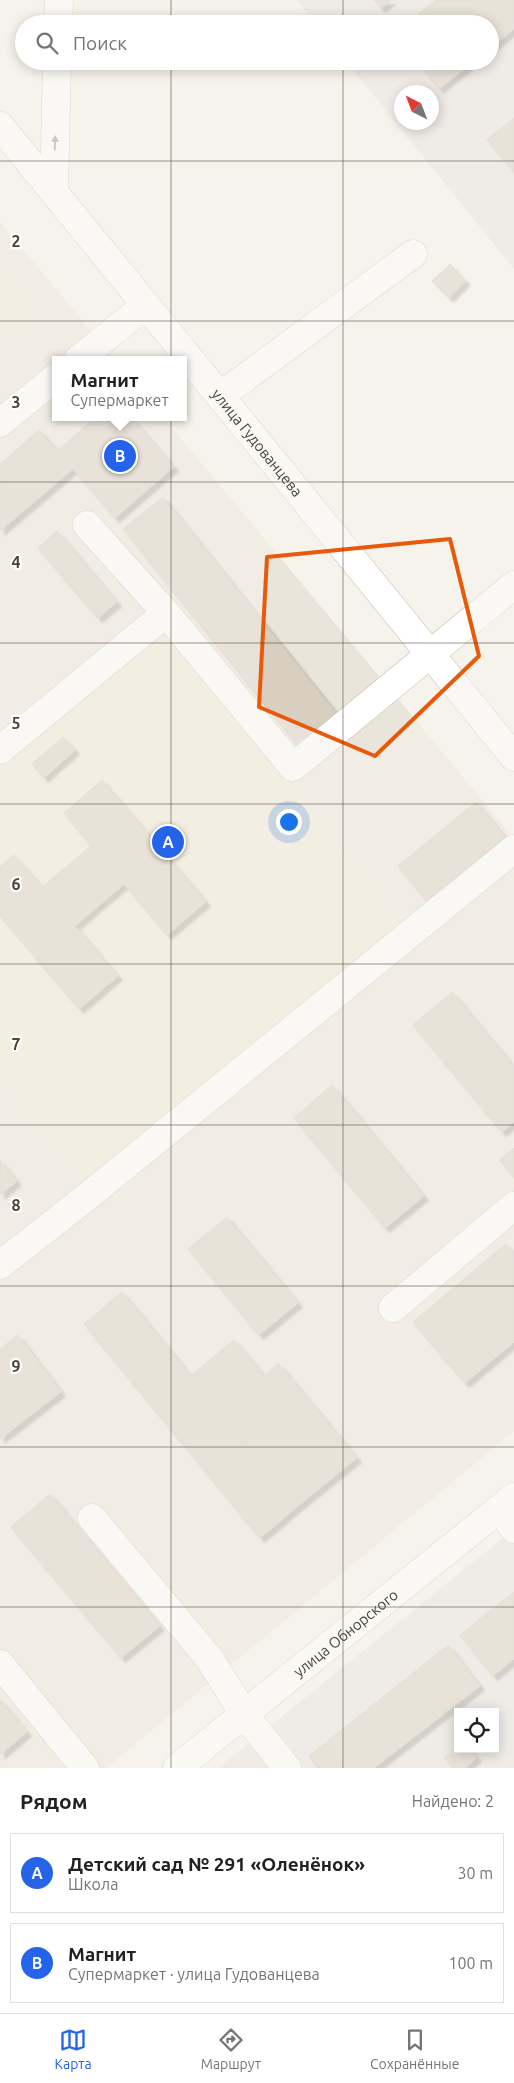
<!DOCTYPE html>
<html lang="ru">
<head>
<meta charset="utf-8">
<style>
  body { margin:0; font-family:Ubuntu,sans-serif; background:#f6f6f6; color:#202124 }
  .controls { position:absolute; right:15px; bottom:15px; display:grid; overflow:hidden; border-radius:0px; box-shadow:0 2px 12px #0003 }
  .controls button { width:45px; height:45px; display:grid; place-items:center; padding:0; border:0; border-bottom:1px solid #e0e0e0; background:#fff; color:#202124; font:25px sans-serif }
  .compass { position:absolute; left:394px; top:85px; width:45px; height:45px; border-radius:50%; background:#fff; box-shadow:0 2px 12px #0003; rotate:318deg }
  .you { position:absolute; left:288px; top:821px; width:18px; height:18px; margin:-12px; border:4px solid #fff; border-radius:50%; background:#1a73e8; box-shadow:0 0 0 8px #1a73e833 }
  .badge { display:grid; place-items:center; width:32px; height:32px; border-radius:50%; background:#2563eb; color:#fff; font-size:16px; font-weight:700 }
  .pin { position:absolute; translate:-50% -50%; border:2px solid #fff; box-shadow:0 1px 5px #0006 }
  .popup { position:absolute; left:52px; top:356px; width:135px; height:65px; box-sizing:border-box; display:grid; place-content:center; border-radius:0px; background:#fff; filter:drop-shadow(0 1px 4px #0005); font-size:16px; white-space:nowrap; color:#757577 }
  .popup b { font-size:19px; color:#202124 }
  .popup::after { content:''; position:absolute; left:50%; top:100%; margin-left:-10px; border:10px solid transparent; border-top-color:#fff }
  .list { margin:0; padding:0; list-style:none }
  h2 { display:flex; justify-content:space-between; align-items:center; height:65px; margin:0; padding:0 20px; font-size:21px }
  h2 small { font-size:16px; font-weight:400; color:#757577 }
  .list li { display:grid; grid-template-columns:32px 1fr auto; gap:15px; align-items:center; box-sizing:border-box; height:80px; margin:0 10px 10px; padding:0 10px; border:1px solid #e0e0e0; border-radius:0px }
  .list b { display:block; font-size:19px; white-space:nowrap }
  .list p { margin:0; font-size:16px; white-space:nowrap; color:#757577 }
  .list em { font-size:16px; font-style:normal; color:#757577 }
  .icon { flex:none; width:28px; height:28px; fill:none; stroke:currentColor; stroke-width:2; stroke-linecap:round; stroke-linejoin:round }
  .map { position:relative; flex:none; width:514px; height:1768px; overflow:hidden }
  .search { position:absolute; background:#fff; box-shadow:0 2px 12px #0003; left:15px; right:15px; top:15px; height:55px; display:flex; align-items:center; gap:12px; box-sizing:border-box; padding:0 18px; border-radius:28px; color:#757577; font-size:19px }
  .sheet { height:245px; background:#fff }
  nav { display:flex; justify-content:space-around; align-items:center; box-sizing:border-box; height:70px; border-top:1px solid #e0e0e0; background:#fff; font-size:14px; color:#757577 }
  nav a { display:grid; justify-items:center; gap:2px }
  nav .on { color:#2563eb }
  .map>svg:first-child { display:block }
</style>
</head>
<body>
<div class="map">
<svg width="514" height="1768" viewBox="0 0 514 1768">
  <defs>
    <filter id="shadow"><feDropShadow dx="4.5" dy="4.5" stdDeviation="1" flood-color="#0004"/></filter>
  </defs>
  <rect width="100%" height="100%" fill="#f6f3ec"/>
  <path fill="#eae5da" d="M0,222l115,138h-59v57h107l351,421v593l-408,337h-106z"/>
  <g fill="#e6e2dd" fill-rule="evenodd">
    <path d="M296,0h218v269l-168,-208h144v-37h-174zM402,92h30v30h-30z"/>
    <path d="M514,1529v239h-296zM458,1712h37v37h-37z"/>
  </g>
  <g fill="#efe8d6">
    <path d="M0,266l39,47 -39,33z"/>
    <path d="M158,627l248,300 -318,263 -88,-107v-326z"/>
  </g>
  <g fill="#d8cfc1" stroke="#d3c7b4" filter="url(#shadow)">
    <path d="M374,0h17l-10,8z"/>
    <path d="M436,0h78v29l-24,19v-24h-84z"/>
    <path d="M417,61h57l-35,28z"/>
    <path d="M514,118v54l-27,-32z"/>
    <path d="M450,264l16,17 -17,17 -17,-17z"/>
    <path d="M96,417h35l43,50 -59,51 -42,-49 -73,62v-67l39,-34 18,21z"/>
    <path d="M163,497l177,221 -39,32 -178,-221z"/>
    <path d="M57,531l60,71 -19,16 -60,-70z"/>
    <path d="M63,737l12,13 -31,28 -12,-14z"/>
    <path d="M102,780l104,122 -39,33 -43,-51 -49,42 43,50 -39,33 -79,-93v-49l14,-12 28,32 49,-41 -27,-33z"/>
    <path d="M476,802l29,35 -78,65 -29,-36z"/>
    <path d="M452,992l62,75v55l-12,10 -89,-107z"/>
    <path d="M332,1085l92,111 -39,32 -91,-110z"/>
    <path d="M514,1148v29l-14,-17z"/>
    <path d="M0,1160l17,21 -17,14z"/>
    <path d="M227,1217l71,86 -39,32 -71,-86z"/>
    <path d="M506,1244l8,10v88l-49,41 -52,-61z"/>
    <path d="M122,1292l176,214 -38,32 -176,-214z"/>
    <path d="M18,1335l43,57 -61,47v-90z"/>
    <path d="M234,1340l30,36 14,-13 79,95 -59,48 -107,-130z"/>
    <path d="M50,1494l110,132 -39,32 -110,-131z"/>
    <path d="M514,1592v67l-21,17 -33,-41z"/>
    <path d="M448,1645l32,41 -106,82h-56l-9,-12z"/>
    <path d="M0,1700l27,32 -27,23z"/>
    <path d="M458,1745v4h11l8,8 -11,11h-12l-10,-10z"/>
  </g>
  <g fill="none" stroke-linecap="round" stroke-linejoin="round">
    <defs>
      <g id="minor">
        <path d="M58,24l1,-24"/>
        <path id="s1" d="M0,126l514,631"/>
        <path d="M54,192l3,-131"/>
        <path d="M78,360l68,-55"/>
        <path d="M220,396l193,-142"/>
        <path d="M0,423l56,-46"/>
        <path d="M87,525l79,88"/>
        <path d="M0,750l166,-137 127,154 221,-182"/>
        <path d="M0,1265l83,-65 431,-351"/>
        <path d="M393,1308l121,-102"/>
        <path d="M499,1509l15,20"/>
        <path d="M92,1518l117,140 35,56 43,54"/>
        <path d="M0,1664l85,104"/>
        <path id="s2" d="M177,1768l337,-271"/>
      </g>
    </defs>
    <use href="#minor" stroke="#c2bbae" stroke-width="29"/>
    <use href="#minor" stroke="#fff" stroke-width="28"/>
  </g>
  <defs><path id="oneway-solid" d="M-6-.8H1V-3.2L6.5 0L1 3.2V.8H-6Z" transform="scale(1.25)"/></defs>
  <use fill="#9c9892" href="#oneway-solid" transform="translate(55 143) rotate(-88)"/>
  <path d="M0 0H514V1768H0ZM450,539l29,117 -104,100 -116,-49 8,-150z" fill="#f6f3ec" fill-opacity=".55" fill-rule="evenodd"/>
  <path fill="none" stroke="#e8590c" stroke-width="4" stroke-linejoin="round" d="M450,539l29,117 -104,100 -116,-49 8,-150z"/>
  <path fill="none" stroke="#4b4439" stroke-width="1" stroke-opacity="0.55" d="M171,0v24M343,0v24M171,61v1707M343,61v1707M0,161h514M0,321h514M0,482h514M0,643h514M0,804h514M0,964h514M0,1125h514M0,1286h514M0,1447h514M0,1607h514"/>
  <g text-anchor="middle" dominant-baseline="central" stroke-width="4.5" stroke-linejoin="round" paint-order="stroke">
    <g font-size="15" fill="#4b4439" stroke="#fff">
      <text stroke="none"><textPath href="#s1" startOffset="408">улица Гудованцева</textPath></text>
      <text stroke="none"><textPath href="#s2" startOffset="216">улица Обнорского</textPath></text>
    </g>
  </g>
  <g font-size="16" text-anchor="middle" font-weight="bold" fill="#4b4439" stroke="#fff" stroke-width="4.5" stroke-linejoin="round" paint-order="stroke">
    <text x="16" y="247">2</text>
    <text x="16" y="408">3</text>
    <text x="16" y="568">4</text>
    <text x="16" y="729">5</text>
    <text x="16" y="890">6</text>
    <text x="16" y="1050">7</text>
    <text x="16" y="1211">8</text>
    <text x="16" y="1372">9</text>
  </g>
</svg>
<div class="controls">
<button><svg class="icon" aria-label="locate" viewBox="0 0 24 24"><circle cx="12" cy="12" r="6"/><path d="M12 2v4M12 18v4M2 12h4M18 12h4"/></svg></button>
</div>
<svg class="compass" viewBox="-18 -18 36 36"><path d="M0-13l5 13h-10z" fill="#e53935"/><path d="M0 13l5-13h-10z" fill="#757577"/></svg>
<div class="you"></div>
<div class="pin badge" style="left:168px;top:842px">A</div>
<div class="pin badge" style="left:120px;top:456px">B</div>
<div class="popup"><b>Магнит</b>Супермаркет</div>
<div class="search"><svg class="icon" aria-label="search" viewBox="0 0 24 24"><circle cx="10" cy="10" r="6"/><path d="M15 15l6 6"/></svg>Поиск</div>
</div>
<section class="sheet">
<h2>Рядом<small>Найдено: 2</small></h2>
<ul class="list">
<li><span class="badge">A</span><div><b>Детский сад № 291 «Оленёнок»</b><p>Школа</p></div><em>30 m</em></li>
<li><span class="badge">B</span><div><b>Магнит</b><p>Супермаркет · улица Гудованцева</p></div><em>100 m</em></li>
</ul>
</section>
<nav>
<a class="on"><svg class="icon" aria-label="map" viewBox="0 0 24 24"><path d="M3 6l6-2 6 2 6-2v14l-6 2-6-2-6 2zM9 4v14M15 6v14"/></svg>Карта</a>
<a><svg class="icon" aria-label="directions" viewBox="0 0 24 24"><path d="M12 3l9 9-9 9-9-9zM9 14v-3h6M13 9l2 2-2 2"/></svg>Маршрут</a>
<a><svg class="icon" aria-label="saved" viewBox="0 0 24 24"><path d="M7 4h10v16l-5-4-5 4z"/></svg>Сохранённые</a>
</nav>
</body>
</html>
